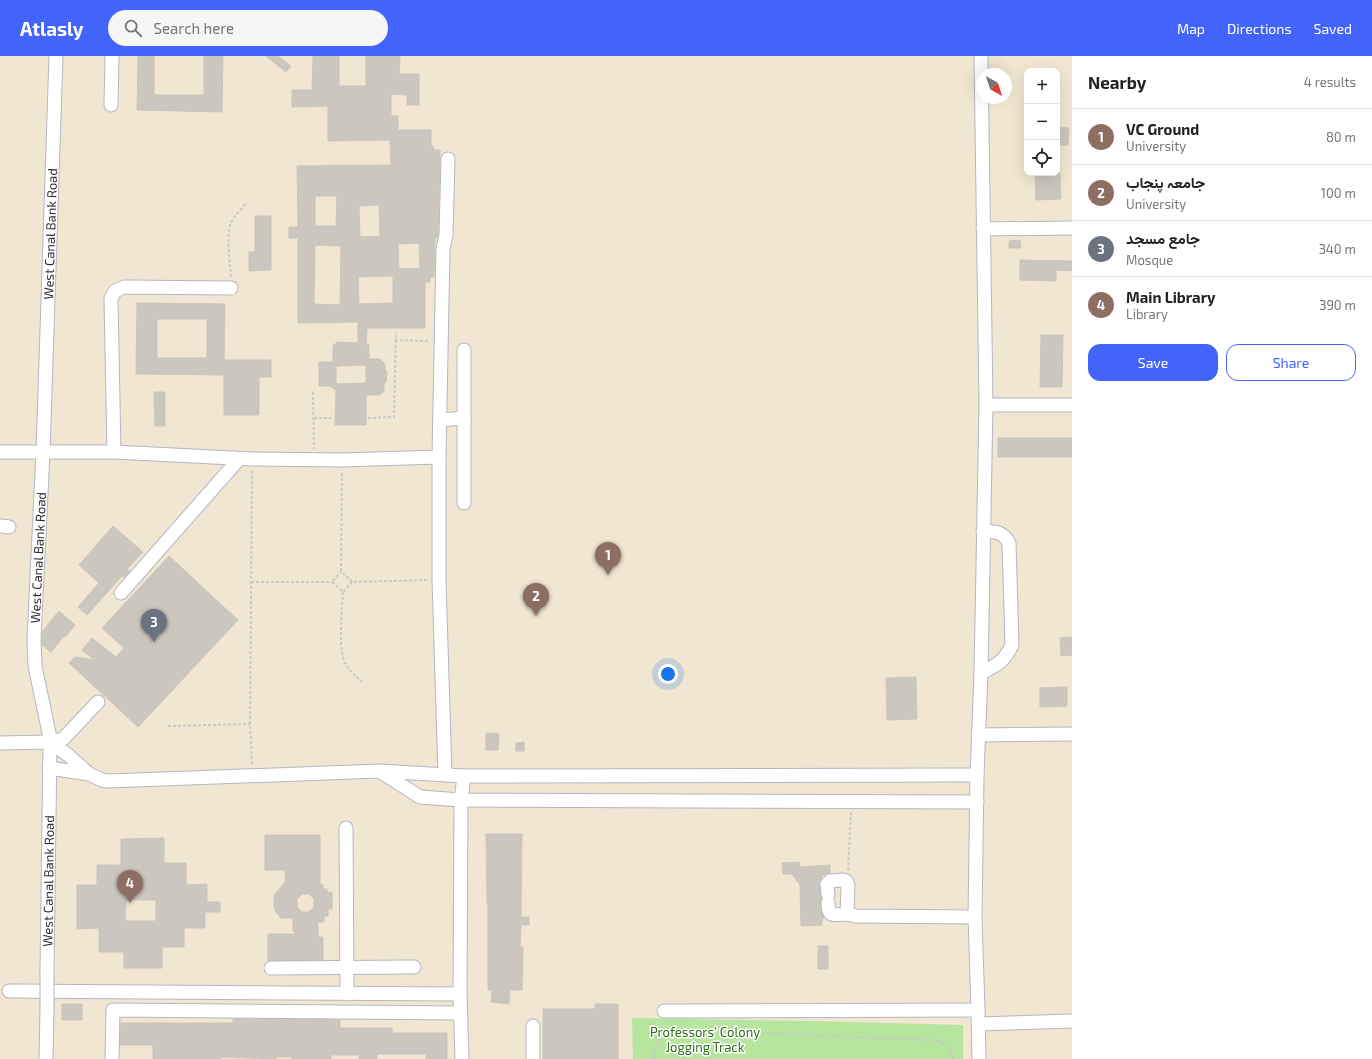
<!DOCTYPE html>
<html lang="en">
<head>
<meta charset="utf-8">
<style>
  body { margin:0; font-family:"Exo 2",Vazirmatn,sans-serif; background:#f6f6f6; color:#222 }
  .controls { position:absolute; right:12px; top:12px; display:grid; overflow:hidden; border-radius:8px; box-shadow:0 4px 16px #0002 }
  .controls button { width:36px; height:36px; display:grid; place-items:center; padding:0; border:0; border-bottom:1px solid #e0e0e0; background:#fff; color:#222; font:20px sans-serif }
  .compass { position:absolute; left:976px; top:12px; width:36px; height:36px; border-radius:50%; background:#fff; box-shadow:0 4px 16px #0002; rotate:141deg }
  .you { position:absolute; left:668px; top:618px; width:14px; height:14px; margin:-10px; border:3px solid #fff; border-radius:50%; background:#1a73e8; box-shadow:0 0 0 6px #1a73e833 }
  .badge { display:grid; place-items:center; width:26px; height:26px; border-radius:50%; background:#4264fb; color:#fff; font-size:13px; font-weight:700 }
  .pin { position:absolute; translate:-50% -33px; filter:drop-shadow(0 1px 2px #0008) }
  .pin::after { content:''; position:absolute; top:21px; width:14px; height:12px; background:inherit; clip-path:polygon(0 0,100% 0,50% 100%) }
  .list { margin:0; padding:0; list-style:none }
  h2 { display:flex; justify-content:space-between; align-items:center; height:52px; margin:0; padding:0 16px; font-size:17px }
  h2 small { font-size:13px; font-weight:400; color:#767676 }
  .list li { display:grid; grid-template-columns:26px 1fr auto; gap:12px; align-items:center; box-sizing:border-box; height:56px; padding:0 16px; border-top:1px solid #e0e0e0 }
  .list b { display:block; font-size:15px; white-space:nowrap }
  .list p { margin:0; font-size:13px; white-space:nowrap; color:#767676 }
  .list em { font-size:13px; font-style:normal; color:#767676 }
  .actions { display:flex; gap:8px; padding:12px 16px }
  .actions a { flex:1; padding:9px 0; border:1px solid #4264fb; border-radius:12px; text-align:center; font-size:14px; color:#4264fb }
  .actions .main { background:#4264fb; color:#fff }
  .icon { flex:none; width:22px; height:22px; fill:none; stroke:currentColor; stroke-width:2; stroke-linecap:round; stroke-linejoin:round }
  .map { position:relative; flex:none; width:1072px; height:1003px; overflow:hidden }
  header { display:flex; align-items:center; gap:24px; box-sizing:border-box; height:56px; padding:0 20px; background:#4264fb; color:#fff }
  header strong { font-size:19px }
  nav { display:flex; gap:22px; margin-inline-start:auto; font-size:14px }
  .search { width:280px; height:36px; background:#f6f6f6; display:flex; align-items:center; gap:10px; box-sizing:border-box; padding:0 14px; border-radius:22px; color:#767676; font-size:15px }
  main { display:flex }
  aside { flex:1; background:#fff }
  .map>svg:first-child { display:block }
</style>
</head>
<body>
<header>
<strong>Atlasly</strong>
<div class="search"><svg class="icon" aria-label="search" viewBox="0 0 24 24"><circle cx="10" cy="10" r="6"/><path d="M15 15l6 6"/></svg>Search here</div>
<nav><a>Map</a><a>Directions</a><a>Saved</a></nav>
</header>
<main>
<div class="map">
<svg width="1072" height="1003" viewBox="0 0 1072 1003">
  <rect width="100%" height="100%" fill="#efe9e1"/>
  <path fill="#f0e6d1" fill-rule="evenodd" d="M0,0h1072v1003h-1072zM1027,15h30v102h-30zM982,18h24v24h-24z"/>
  <path fill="#b6e59e" d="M632,962l176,3 155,4v34h-330z"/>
  <g fill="#cbc7bf" stroke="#cbc5ba" fill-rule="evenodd">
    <path d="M138,0h16v39h50v-39h19l-1,56 -85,-2z"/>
    <path d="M266,0h12l13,10 -5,6z"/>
    <path d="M313,0h26v30h27v-30h34l-1,18h20v31h-12v-10l-16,-1v22h7v14h33v16h2l1,4h6l-2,84 -1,4h-2l-1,39h-4v5h-5v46h-58l-1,17h3v14h11l5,5v5l2,3 -1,10 -2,2v7l-4,4h-14v30h-31l1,-35 -6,-4h-11v-24h14v-17h3v-3l22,1v-21l-60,1v-85h-9v-11h9l-1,-61 94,-1 -1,-25 -62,1v-35l-36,1v-17h20zM315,140h22l-1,30h-21zM379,149l1,31 -20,1 -1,-31zM419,187l1,25 -21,1 -1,-25zM315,189l26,1 -1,59 -26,-1zM393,220v27l-34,1 -1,-27zM366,309v18l-30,1v-18z"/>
    <path d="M1057,71l12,1 -1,17h-11z"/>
    <path d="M1035,117h25l1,26 -25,1z"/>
    <path d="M255,160h16v54l-22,1v-19h6z"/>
    <path d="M1020,184l1,8h-12v-7z"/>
    <path d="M1020,204l52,1v10l-16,-1v11l-36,-1z"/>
    <path d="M137,247l88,1 -1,56h47v17h-12v38h-35v-40l-88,-1zM157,263h50v39h-50z"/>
    <path d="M1041,279h22l-1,52h-22z"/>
    <path d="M154,336h11v34h-10z"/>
    <rect x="998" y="382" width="74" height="19"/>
    <path d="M113,470l30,26 -16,17 3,2 -6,6 -2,-1 -35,39 -9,-8 21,-24 -20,-18z"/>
    <path d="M169,500l69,64 -100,107 -69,-64 6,-6 20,3 -13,-10 10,-12 24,19 8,-9 -22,-20z"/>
    <path d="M59,555l16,14 -10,12 -1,-1 -13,16 -9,-7v-13z"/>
    <path d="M1072,581v18l-11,1 -1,-18z"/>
    <path d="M916,621l1,42 -30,1 -1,-42z"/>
    <path d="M1067,631v19l-27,1v-19z"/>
    <path d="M486,677l13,1 -1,16h-12z"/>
    <path d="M524,686v9h-8v-8z"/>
    <path d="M486,778h36l-1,83h8v8h-8l-1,22h3l-1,43h-12l-1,14 -18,-2 1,-12h-4v-86h-1z"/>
    <path d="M265,779h55v49h3v5h4v4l5,-1v17h-4v7h-4v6h-6v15h5v23l-55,1v-27h28l-3,-3v-13h-12l-5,-6 -2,-5v-7l1,-6 11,-13 -1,-11h-20zM302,838h7l5,5v8l-5,5h-7l-5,-5v-8z"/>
    <path d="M164,782v25h22v22l21,-1v18h13v10h-15v16h-21v19h-22v21h-38v-16h-25v-24l-22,1v-44h20v-20h24v-26zM126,844h30v21h-31z"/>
    <path d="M799,806l1,5 30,-2v8l-7,2 -4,7 2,17 -1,10 4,9 -2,1v6l-21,1 -1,-41 -8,-11h-9l-1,-11z"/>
    <rect x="818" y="890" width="10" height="23"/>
    <rect x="62" y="948" width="20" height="16"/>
    <path d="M595,948h23v55h-75v-50h52z"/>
    <path d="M233,963l107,1v8h52v5h55v26h-21v-5h-49v5h-18v-4h-28v4h-39v-2h-16v2l-55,-2v2h-68v-14h-33l1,-22h112z"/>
  </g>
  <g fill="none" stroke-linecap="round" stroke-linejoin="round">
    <defs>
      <g id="minor">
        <path d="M111,49l1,-49"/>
        <path d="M983,173l89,-1"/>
        <path d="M986,349h86"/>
        <path d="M440,364l24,-2"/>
        <path d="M0,396h114l138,7 90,1 97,-3"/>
        <path d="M114,396l-3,-153 4,-8 9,-4 107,1"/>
        <path d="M464,447v-153"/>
        <path d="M0,470l9,1"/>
        <path d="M121,537l118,-134"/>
        <path d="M981,617c16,-8 23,-11 31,-28l-3,-102c-7,-12 -13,-11 -26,-12"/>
        <path d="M978,679l94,-1"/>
        <path d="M50,686l18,13 21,19"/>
        <path d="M0,687l50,-1 13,-3 35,-37"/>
        <path d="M49,712l40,6 13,6 6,1 272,-10 84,5 513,-1"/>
        <path d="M381,716l39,25 41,3 516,2"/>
        <path d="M445,718l-6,-194v-123l4,-208 3,-14 2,-76"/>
        <path d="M346,772l1,166"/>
        <path d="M828,839l-1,-11 3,-3 14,-1 2,1 2,4 -1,29"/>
        <path d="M828,847c0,16 7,11 18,11 3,0 6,1 9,2l120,1"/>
        <path d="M271,912l143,-1"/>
        <path id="s1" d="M47,915l3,-229 -1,-9 -14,-67 -1,-27 9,-187 13,-396"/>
        <path d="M9,935l451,3"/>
        <path d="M664,955l314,-1"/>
        <path d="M979,968l93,-3"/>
        <path d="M46,1003l1,-51"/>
        <path d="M112,1003l1,-49 347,3"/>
        <path d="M462,1003l-2,-65 1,-194 3,-24"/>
        <path d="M533,1003v-33"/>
        <path d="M979,1003l-1,-49 -3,-93 2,-142 4,-102 5,-268 -5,-349"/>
      </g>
    </defs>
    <use href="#minor" stroke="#b4b7c1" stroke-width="15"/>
    <g stroke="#c9c9c9" stroke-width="2" stroke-dasharray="3 2" stroke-linecap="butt">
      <path d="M231,221c-1,-13 -5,-43 0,-54 4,-8 11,-14 16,-21"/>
      <path d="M395,284l35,1"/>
      <path d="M313,336l1,57"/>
      <path d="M314,362h17"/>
      <path d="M368,362l26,-1 2,-85"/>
      <path d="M252,415l-2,253 2,40"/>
      <path d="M341,515l1,-100"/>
      <path d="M251,526h81"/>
      <path d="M352,526l-9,10 -11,-10 9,-11 11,11 77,-2"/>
      <path d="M343,536c-1,16 -5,58 2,71 4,8 11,13 17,19"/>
      <path d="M168,670l82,-2"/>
      <path d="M848,814l3,-58"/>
      <path d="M654,1003c1,-18 8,-27 26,-29l253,10c12,3 19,7 20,19"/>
    </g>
    <use href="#minor" stroke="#fff" stroke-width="13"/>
    <defs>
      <path id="minor-bridge" d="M47,952v-37"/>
    </defs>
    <use href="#minor-bridge" stroke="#b4b7c1" stroke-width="15" stroke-linecap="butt"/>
    <use href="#minor-bridge" stroke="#fff" stroke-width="13"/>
  </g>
  <g text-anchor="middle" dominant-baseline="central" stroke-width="3" stroke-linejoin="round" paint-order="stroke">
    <g font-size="13" fill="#2e2e2e" stroke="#fff">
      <text stroke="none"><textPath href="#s1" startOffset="739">West Canal Bank Road</textPath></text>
      <text stroke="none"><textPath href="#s1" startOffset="415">West Canal Bank Road</textPath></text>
      <text stroke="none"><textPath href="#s1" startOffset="90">West Canal Bank Road</textPath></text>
    </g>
    <g font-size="13" fill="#2c6e1b" stroke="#fff">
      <text x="705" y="976">Professors' Colony<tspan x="705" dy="15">Jogging Track</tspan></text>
    </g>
  </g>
</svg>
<div class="controls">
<button>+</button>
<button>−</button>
<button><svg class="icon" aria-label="locate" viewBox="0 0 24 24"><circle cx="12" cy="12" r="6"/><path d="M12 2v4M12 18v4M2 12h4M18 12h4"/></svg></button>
</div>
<svg class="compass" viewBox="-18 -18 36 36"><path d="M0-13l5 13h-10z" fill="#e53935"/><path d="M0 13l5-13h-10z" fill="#767676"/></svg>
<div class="you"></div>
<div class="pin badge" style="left:608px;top:519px;background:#8d6e63">1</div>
<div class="pin badge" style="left:536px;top:560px;background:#8d6e63">2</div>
<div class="pin badge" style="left:154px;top:586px;background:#6b7280">3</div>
<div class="pin badge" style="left:130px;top:847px;background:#8d6e63">4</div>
</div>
<aside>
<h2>Nearby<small>4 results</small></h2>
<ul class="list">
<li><span class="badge" style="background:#8d6e63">1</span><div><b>VC Ground</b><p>University</p></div><em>80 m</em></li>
<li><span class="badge" style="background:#8d6e63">2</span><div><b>جامعہ پنجاب</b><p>University</p></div><em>100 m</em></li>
<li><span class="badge" style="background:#6b7280">3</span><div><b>جامع مسجد</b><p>Mosque</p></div><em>340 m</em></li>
<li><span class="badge" style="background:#8d6e63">4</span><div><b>Main Library</b><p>Library</p></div><em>390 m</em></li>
</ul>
<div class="actions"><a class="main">Save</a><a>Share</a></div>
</aside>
</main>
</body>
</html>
